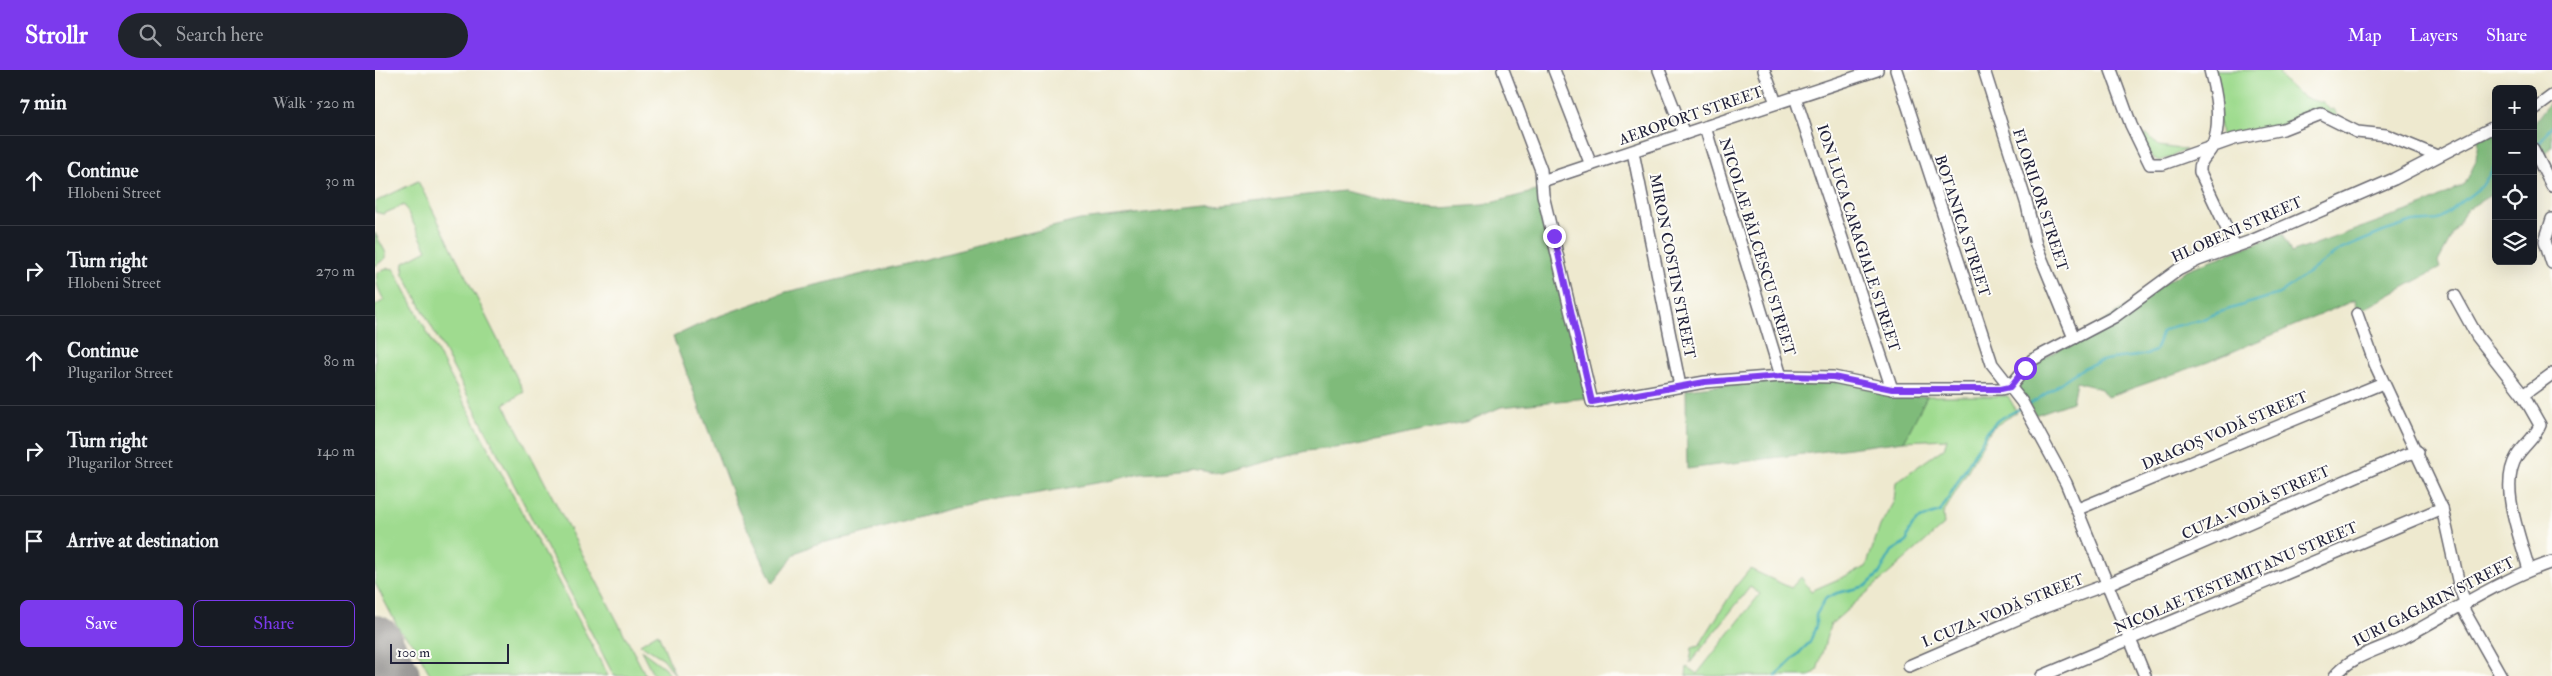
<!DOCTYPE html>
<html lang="en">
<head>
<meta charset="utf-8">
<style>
  body { margin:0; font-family:"IM FELL Double Pica",serif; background:#20242c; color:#f1f3f6 }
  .controls { position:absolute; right:15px; top:15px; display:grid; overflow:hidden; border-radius:8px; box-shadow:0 5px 20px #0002 }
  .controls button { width:45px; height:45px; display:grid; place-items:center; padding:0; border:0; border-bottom:1px solid #363941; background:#171b24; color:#f1f3f6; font:25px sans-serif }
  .scale { position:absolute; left:15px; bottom:12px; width:119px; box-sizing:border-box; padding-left:5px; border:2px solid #22223b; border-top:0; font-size:14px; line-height:18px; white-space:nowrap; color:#22223b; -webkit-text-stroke:4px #fdfcf7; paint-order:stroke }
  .stop { position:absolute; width:15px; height:15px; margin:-11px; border:4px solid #7c3aed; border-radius:50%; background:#fff }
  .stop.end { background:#7c3aed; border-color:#fff; box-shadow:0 1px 5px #0008 }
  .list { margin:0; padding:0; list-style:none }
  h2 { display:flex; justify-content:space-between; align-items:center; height:65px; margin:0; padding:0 20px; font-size:21px }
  h2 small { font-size:16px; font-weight:400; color:#9ea1a6 }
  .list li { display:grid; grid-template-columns:32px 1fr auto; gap:15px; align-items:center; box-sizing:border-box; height:90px; padding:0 20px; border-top:1px solid #363941 }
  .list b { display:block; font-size:19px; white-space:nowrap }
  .list p { margin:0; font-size:16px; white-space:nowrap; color:#9ea1a6 }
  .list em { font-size:16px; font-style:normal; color:#9ea1a6 }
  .actions { display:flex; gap:10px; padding:15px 20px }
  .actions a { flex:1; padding:11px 0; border:1px solid #7c3aed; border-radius:8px; text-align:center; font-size:18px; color:#7c3aed }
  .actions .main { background:#7c3aed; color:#fff }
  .icon { flex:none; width:28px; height:28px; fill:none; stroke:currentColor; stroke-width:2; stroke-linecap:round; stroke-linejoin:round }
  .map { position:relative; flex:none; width:2177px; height:606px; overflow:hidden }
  header { display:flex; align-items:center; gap:30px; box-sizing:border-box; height:70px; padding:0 25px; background:#7c3aed; color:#fff }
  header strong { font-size:24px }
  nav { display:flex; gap:28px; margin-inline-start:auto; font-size:18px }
  .search { width:350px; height:45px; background:#20242c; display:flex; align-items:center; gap:12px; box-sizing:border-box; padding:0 18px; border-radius:28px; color:#9ea1a6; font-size:19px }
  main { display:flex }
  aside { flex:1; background:#171b24 }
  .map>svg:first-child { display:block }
</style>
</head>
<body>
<header>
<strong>Strollr</strong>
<div class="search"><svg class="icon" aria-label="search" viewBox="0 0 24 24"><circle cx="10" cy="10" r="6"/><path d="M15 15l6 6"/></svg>Search here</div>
<nav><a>Map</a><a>Layers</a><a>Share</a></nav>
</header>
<main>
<aside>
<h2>7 min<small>Walk · 520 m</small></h2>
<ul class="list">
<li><svg class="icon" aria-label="ahead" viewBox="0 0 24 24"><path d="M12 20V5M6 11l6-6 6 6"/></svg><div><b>Continue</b><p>Hlobeni Street</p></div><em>30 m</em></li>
<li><svg class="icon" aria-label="right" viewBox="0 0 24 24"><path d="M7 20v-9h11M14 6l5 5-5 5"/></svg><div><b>Turn right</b><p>Hlobeni Street</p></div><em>270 m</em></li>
<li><svg class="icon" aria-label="ahead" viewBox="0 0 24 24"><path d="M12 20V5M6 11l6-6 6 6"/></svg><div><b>Continue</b><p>Plugarilor Street</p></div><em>80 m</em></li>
<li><svg class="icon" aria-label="right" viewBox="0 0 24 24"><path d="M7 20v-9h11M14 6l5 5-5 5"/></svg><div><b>Turn right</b><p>Plugarilor Street</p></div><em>140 m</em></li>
<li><svg class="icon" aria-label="arrive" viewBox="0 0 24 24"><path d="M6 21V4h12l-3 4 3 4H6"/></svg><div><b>Arrive at destination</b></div></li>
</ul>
<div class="actions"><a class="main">Save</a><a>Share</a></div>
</aside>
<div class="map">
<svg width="2177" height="606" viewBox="0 0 2177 606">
  <rect width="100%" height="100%" fill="#fdfcf7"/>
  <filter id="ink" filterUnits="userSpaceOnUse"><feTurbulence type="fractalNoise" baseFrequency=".02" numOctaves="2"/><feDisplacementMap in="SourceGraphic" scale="10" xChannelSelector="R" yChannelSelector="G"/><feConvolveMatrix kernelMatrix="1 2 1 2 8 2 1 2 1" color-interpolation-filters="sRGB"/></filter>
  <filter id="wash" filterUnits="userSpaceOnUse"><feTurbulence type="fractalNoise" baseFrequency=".0096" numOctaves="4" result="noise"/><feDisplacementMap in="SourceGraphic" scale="20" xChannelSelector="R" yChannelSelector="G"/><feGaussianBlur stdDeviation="1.12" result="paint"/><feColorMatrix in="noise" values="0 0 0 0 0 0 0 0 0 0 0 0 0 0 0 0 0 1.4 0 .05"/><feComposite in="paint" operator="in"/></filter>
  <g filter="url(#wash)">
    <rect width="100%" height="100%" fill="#eee9cf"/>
    <g fill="#9fdb8f" stroke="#607e65">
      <path d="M1837,0h73l-6,4c11,15 26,27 44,28l7,8 4,-1 5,11 -14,-9 -45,17 -54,10 -5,-2z"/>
      <path d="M1772,64l12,12 27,4 -26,11 -7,-3 -13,-17z"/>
      <path d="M43,111l106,211 -20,12 142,272h-32l-211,-404 1,-10 23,-12 -23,-45 -21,9 -8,-2v-10z"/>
      <path d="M0,163l11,20v5l-11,8z"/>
      <path d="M14,198l5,1 214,407h-177l-18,-33 -13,-12 -25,-48v-277l9,-6c-5,-9 -9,-17 -7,-27z"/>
      <path d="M1552,326h81l9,16 -25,16 -49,86 1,11 -114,100 -13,46 -7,5h-124l1,-9 10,7 63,-80 -10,-7 -60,76 2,-15 7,-2 37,-60 14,-17 41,19 10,-11 10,14 55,-24 14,-41 14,-25 2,-19 48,-34 3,-9 -43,2z"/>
      <path d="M283,563l17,42 -11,-16 -24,-15z"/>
      <path d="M266,580l24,18 4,8h-15z"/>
    </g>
    <g fill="#7fbb7a" stroke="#506e5a">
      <path d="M2175,32l2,1v44l-9,10c-14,-27 -12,-32 7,-55z"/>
      <path d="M2121,62l-2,61 -28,17 -28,52 2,6 -78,42 -6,-1 -1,-9 -147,62 -101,35 -6,-8 -25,-7 -4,20 -37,13 -17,-30 14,-19 154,-96 97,-37 8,20 133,-48 41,-21 11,-23 2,-23z"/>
      <path d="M1165,120l47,208 -86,9 -32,14 -117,25 -45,5 -86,23 -29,-5 -52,4 -26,7 -162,28 -94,27 -45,10 -17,8 -23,30 -35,-74 -65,-172 38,-18 75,-27 116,-27 178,-45 263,-29 63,14 33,3 44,-3z"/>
      <path d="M1403,309h57l68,17h24l-23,45 -217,28 -1,-80z"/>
    </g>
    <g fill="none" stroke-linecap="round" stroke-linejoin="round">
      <g stroke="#3aaab7" stroke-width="2.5">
        <path d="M2160,75l5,-2 12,-18"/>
        <path d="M1653,335c25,-13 45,-37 74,-44 18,-5 36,-2 53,-10l7,-19 9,-5 30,-7 16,-7 62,-19 61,-44 43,-18 30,-10 26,-2 43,-34 14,-22"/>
        <path d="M1401,606l34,-34 6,-16v-11l10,-17 11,-5 29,-7 13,-12 13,-23 15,-9c1,-21 15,-25 33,-30l48,-82 10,-10 23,-12"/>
      </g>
      <path stroke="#888685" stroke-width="54" d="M0,572l18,34"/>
    </g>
  </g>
  <g filter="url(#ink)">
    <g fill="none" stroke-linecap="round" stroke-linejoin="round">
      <defs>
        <g id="minor">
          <path d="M1128,0l38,100 2,25 49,207 113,-20 76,-6 52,1 59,12h109l9,-2 22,-27 82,-43 64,-47 20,-10 53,-19 143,-62 102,-53"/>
          <path d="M1179,0l37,95"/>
          <path d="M1284,0l25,64"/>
          <path d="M1389,0l12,33"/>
          <path d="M1521,0l96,294 30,38 44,81 79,193"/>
          <path d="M1609,0l43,135 9,40 38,93"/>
          <path d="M1736,0l20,55 19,39h13l71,-25 49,-10 38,-15 36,18 29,3 51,21"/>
          <path d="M1835,0c6,23 12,51 3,75 -4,11 -14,13 -13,27l35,74"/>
          <path d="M1420,27l97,292"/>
          <path d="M2158,40l19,-14"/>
          <path d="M1330,57l76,249"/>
          <path d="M2158,79l19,37"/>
          <path d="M1258,82l47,234"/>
          <path d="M1167,111l335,-111"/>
          <path d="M2177,149l-7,22 7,22"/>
          <path d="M2080,226l22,40 46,59 17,30c-5,13 -16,20 -23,31 -19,30 4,83 12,114"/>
          <path d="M1982,244l18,50 67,144 18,81 6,15"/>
          <path d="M2148,325l29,-21"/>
          <path d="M1703,439l305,-126"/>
          <path d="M2087,537l39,69"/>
          <path d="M1534,596l136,-59 63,-23 297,-129 13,-3"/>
          <path d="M1667,606l400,-168"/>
          <path d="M1960,606c15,-20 44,-26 66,-37 49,-26 98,-59 151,-77"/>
        </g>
      </defs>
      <use href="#minor" stroke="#69686f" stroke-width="14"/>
      <use href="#minor" stroke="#fff" stroke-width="11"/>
    </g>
  </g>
  <g fill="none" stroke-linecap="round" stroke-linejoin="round" filter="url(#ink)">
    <path stroke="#7c3aed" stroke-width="6" d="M1179,166l38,166 113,-20 76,-6 52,1 59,12h109l9,-2 15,-19"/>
  </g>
  <g text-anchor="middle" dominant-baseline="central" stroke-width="4" stroke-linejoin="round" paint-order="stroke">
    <g font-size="15" fill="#22223b" stroke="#fdfcf7">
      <text transform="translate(1316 46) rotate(-19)">AEROPORT STREET</text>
      <text transform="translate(1665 130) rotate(72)">FLORILOR STREET</text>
      <text transform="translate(1587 156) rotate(72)">BOTANICA STREET</text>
      <text transform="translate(1862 160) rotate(-24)">HLOBENI STREET</text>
      <text transform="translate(1483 168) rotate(72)">ION LUCA CARAGIALE STREET</text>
      <text transform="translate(1382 177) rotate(73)">NICOLAE BĂLCESCU STREET</text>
      <text transform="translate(1297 196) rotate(79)">MIRON COSTIN STREET</text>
      <text transform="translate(1850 361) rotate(-23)">DRAGOȘ VODĂ STREET</text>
      <text transform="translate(1881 433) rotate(-24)">CUZA-VODĂ STREET</text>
      <text transform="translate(1861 508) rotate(-23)">NICOLAE TESTEMIȚANU STREET</text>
      <text transform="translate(2059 532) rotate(-27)">IURI GAGARIN STREET</text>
      <text transform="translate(1628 541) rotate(-22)">I. CUZA-VODĂ STREET</text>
    </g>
  </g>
</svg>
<div class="controls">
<button>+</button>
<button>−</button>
<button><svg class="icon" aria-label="locate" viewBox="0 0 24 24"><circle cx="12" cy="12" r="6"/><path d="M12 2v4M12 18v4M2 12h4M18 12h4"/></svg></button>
<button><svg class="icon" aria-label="layers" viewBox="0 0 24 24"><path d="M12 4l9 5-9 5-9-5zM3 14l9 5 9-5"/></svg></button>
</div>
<div class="scale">100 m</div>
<div class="stop" style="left:1650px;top:298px"></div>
<div class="stop end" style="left:1179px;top:166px"></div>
</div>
</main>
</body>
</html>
